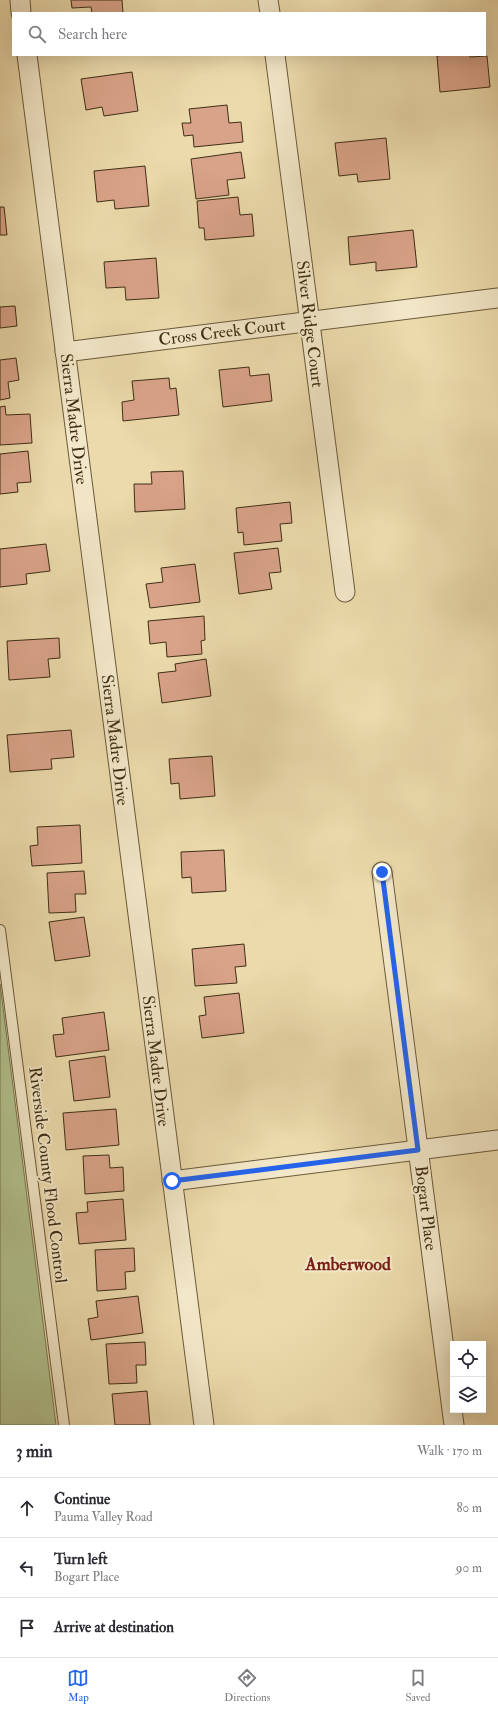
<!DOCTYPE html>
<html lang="en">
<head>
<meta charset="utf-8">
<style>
  body { margin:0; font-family:"IM FELL Double Pica",serif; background:#f7f7f7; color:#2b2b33 }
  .controls { position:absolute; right:12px; bottom:12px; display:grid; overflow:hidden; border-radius:0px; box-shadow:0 4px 16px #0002 }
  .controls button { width:36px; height:36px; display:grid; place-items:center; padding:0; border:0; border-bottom:1px solid #e1e1e2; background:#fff; color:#2b2b33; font:20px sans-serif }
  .stop { position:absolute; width:12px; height:12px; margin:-9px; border:3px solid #2563eb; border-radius:50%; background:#fff }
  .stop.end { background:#2563eb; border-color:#fff; box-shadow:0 1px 4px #0008 }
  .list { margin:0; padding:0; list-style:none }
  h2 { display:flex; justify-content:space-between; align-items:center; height:52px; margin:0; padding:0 16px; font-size:17px }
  h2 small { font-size:13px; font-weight:400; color:#7c7c81 }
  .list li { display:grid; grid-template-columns:26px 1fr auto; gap:12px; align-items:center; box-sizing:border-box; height:60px; padding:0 16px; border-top:1px solid #e1e1e2 }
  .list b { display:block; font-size:15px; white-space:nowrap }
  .list p { margin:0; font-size:13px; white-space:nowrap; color:#7c7c81 }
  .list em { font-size:13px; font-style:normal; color:#7c7c81 }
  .icon { flex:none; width:22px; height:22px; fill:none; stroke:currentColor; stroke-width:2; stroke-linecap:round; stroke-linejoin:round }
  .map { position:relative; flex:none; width:498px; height:1425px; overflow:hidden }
  .search { position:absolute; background:#fff; box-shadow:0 4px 16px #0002; left:12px; right:12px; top:12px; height:44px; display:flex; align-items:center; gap:10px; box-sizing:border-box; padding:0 14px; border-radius:0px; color:#7c7c81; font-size:15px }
  .sheet { height:232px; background:#fff }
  nav { display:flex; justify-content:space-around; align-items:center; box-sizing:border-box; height:56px; border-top:1px solid #e1e1e2; background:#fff; font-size:11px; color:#7c7c81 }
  nav a { display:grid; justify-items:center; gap:2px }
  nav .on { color:#2563eb }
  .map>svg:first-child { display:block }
</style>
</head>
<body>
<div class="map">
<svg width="498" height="1425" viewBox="0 0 498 1425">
  <rect width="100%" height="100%" fill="#ebdaab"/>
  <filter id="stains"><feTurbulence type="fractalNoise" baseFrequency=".005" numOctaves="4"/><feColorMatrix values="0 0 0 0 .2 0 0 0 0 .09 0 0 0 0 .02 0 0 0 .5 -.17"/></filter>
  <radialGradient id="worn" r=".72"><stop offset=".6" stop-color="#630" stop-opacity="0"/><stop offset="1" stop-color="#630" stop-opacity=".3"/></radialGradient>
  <path fill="#b1c18e" stroke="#787852" d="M0,984l56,441h-56z"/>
  <g fill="#d9a389" stroke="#3f2e15">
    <path d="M71,0h51l1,13h-31l-1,-6 -19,1z"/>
    <path d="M444,55h26v2l17,-1 3,31 -50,5 -3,-36z"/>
    <path d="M132,72l6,39 -34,5 -2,-9 -16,3 -5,-31z"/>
    <path d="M227,105l2,18 12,-1 2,20 -49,5 -1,-12 -9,1 -2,-13h9l-2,-14z"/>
    <path d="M386,138l4,41 -32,3 -1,-8 -18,2 -4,-33z"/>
    <path d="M241,152l4,26 -18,2 2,15 -33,4 -5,-40z"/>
    <path d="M145,166l4,40 -34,3 -1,-9 -17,2 -3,-31z"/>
    <path d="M238,197l2,18 12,-1 2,22 -49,4 -1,-12h-5l-2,-27z"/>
    <path d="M0,207h4l3,28h-7z"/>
    <path d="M413,230l4,37 -41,4v-9l-26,3 -2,-28z"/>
    <path d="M156,258l3,40 -33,2 -1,-13 -19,1 -2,-26z"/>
    <path d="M15,306l2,20 -17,2v-21z"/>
    <path d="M16,358l3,22 -11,2 2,16 -10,2v-40z"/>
    <path d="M249,367l1,9 19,-2 3,27 -49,6 -4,-37z"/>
    <path d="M169,378l1,11 6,-1 3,27 -56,6 -1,-19 12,-2 -2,-19z"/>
    <path d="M5,406l1,9 24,-1 2,29 -32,2v-38z"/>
    <path d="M28,451l3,31 -14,1 1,9 -18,2v-40z"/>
    <path d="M183,471l2,38 -50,3 -1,-28h18l-1,-12z"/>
    <path d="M290,502l2,21 -12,1 2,17 -38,4 -1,-13 -5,1 -2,-25z"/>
    <path d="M46,544l4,27 -24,3 1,10 -27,3v-38z"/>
    <path d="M278,548l3,24 -12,1 3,16 -33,5 -5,-41z"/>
    <path d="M195,564l5,38 -50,6 -4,-24 17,-2 -2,-14z"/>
    <path d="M204,616l1,24 -4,1 1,13 -35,3 -1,-15 -16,2 -2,-23z"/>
    <path d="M59,638l1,20 -12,1 2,18 -41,3 -2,-39z"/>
    <path d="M206,659l5,37 -49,7 -4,-30 18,-2 -1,-7z"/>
    <path d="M71,730l3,27 -23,2 1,10 -42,3 -3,-37z"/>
    <path d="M212,756l3,40 -35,3 -1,-16 -8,1 -2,-25z"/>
    <path d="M80,825l2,38 -50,3 -2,-20 8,-1 -1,-18z"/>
    <path d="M224,850l2,41 -34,2 -1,-16 -9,1 -1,-26z"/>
    <path d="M84,871l2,23h-11l1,18 -27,1 -2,-40z"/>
    <path d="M84,917l6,39 -35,5 -6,-39z"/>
    <path d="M244,944l2,22 -11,1 2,16 -42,3 -3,-37z"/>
    <path d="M239,993l5,40 -42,5 -3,-22 7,-1 -2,-18z"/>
    <path d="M104,1012l5,38 -53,7 -3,-22 11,-1 -2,-16z"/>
    <path d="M105,1056l5,41 -36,4 -5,-40z"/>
    <path d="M116,1109l3,36 -53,5 -3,-37z"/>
    <path d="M109,1155l1,13 13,-1 1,24 -39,3 -2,-38z"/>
    <path d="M123,1199l3,41 -47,4 -3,-31 12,-1 -1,-10z"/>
    <path d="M134,1248l1,23 -10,1 1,17 -29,2 -2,-41z"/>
    <path d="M138,1296l5,37 -52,7 -3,-21 10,-2 -2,-16z"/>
    <path d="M145,1342l1,23h-10l1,18 -28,1 -3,-40z"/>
    <path d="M147,1391l3,34h-35l-3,-31z"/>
  </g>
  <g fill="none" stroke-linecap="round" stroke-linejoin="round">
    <defs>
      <path id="service" d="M0,930l64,495"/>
      <g id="minor">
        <path d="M20,0l1,13"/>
        <path d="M268,0l2,13"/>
        <path d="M27,55l177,1370"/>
        <path d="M275,55l70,537"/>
        <path d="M65,352l433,-54"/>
        <path d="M382,872l72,553"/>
        <path d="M172,1181l326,-41"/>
      </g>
    </defs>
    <use href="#service" stroke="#6a593a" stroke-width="12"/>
    <use href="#minor" stroke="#6a593a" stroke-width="21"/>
    <use href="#service" stroke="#f2e7c8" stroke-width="10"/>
    <use href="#minor" stroke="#f2e7c8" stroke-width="19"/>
  </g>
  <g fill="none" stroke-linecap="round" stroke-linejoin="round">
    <path stroke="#2563eb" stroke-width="5" d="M172,1181l246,-31 -36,-278"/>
  </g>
  <g text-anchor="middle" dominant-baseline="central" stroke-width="4" stroke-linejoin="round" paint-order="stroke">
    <g font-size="17" fill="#3f2e15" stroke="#f2e7c8">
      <text transform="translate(310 324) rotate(83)">Silver Ridge Court</text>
      <text transform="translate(222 332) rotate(-7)">Cross Creek Court</text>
      <text transform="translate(74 419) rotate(83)">Sierra Madre Drive</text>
      <text transform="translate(115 740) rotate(83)">Sierra Madre Drive</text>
      <text transform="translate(156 1061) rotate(83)">Sierra Madre Drive</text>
      <text transform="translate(48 1175) rotate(83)">Riverside County Flood Control</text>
      <text transform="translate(426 1208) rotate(83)">Bogart Place</text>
    </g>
    <g font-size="18" font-weight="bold" fill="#7a1f14" stroke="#f2e7c8">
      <text x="348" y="1264">Amberwood</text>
    </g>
  </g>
  <rect width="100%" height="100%" filter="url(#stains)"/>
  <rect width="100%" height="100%" fill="url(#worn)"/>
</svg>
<div class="controls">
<button><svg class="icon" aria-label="locate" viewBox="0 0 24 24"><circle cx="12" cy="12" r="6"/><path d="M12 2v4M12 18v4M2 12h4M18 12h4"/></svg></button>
<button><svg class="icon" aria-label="layers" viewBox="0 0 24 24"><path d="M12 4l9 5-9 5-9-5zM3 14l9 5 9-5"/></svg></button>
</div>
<div class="stop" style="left:172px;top:1181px"></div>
<div class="stop end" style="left:382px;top:872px"></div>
<div class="search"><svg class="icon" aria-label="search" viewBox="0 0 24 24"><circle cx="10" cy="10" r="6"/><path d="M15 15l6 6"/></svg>Search here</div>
</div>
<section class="sheet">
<h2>3 min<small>Walk · 170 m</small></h2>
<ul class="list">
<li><svg class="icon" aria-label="ahead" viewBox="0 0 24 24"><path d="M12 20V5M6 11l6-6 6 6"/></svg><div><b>Continue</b><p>Pauma Valley Road</p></div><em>80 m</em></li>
<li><svg class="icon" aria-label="left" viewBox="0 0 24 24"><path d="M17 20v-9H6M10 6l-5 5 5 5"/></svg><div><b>Turn left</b><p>Bogart Place</p></div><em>90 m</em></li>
<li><svg class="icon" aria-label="arrive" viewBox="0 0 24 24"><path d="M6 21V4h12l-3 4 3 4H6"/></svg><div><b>Arrive at destination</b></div></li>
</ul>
</section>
<nav>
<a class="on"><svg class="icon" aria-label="map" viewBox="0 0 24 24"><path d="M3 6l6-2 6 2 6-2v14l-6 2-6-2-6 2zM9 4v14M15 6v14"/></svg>Map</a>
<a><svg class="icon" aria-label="directions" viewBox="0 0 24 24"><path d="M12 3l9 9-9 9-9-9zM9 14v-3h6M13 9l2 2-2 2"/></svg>Directions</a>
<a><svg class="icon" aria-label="saved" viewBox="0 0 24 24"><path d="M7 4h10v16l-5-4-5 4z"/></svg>Saved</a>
</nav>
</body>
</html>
